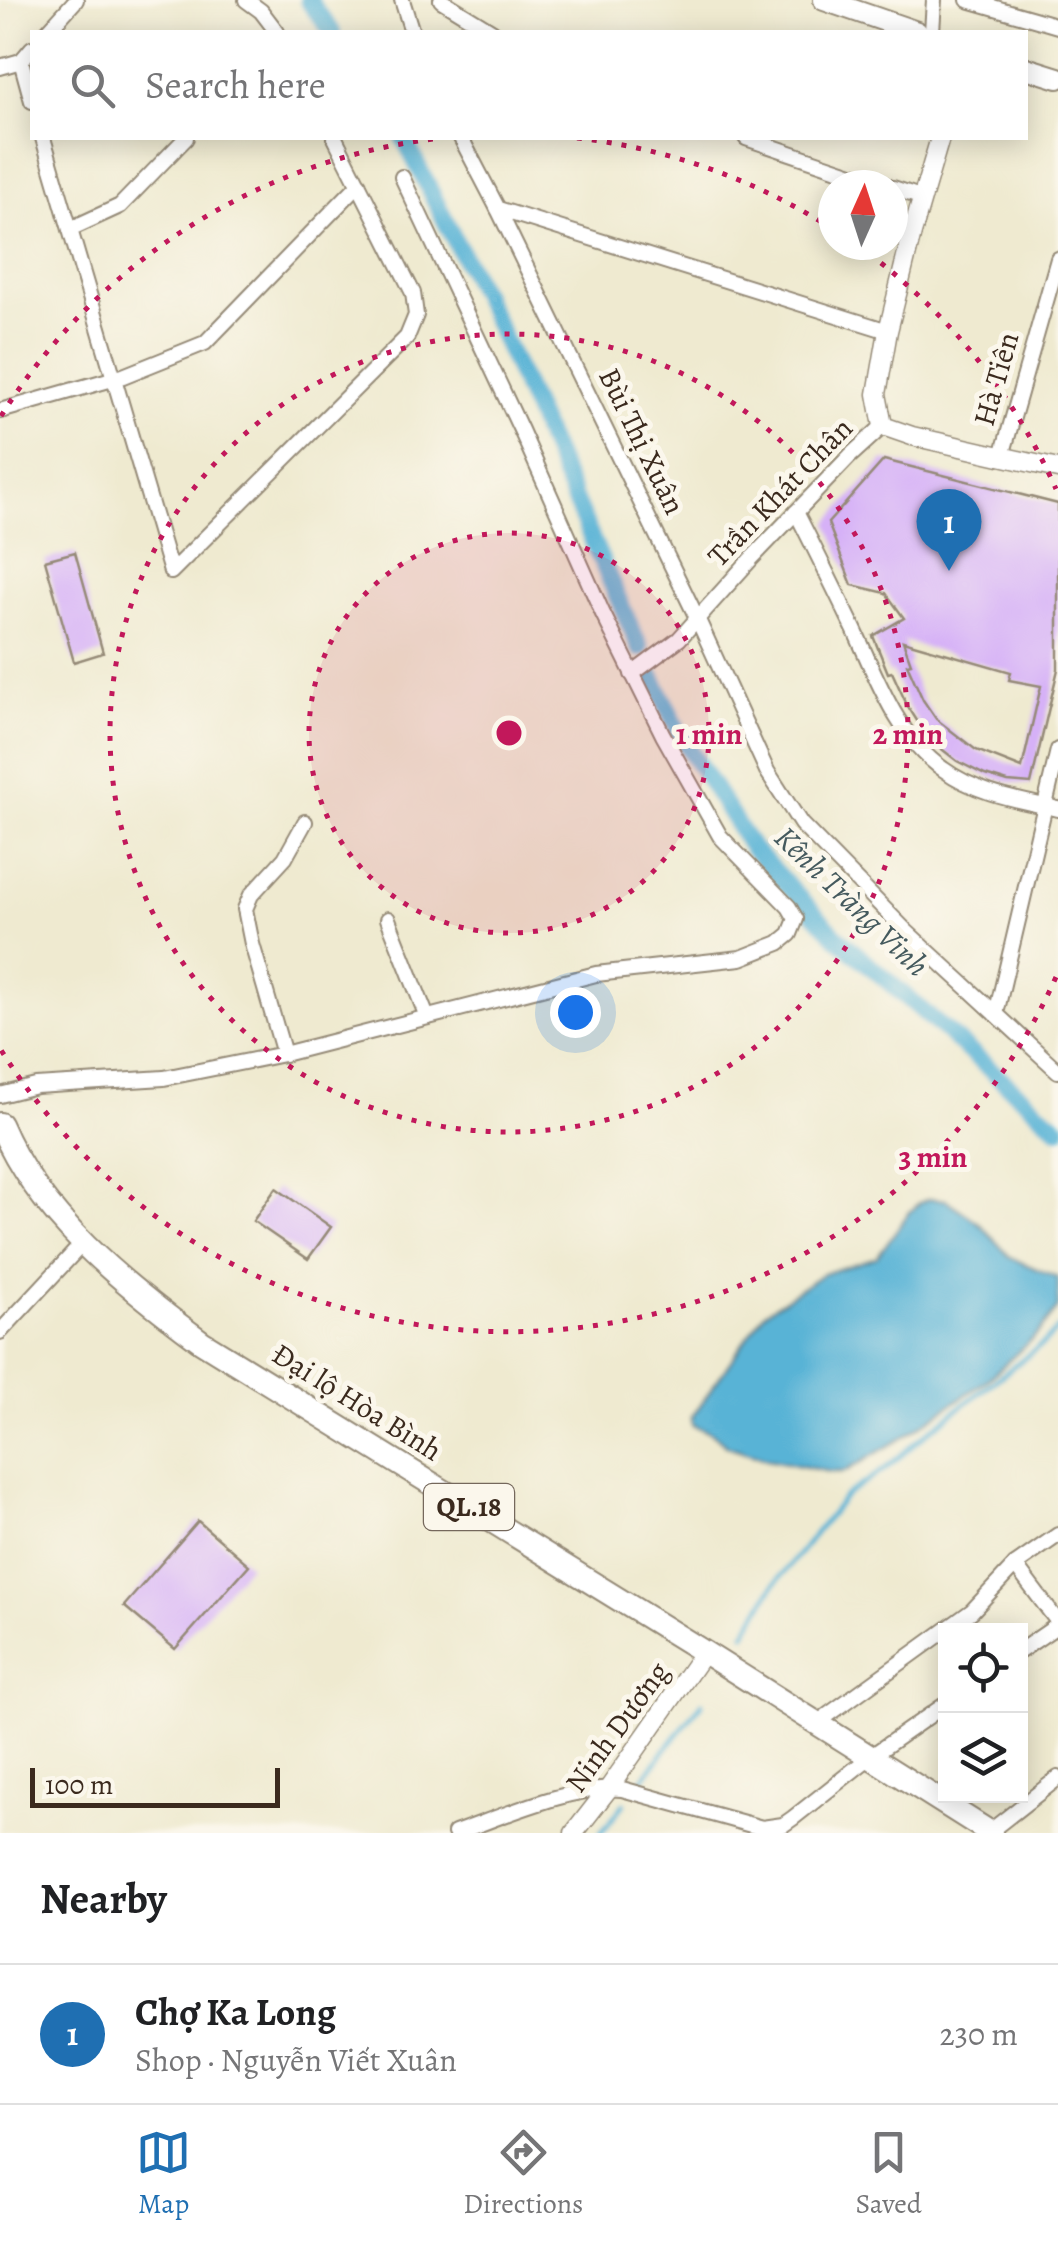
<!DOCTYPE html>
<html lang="en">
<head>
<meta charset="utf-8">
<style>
  body { margin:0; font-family:Alegreya,serif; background:#f2f2f2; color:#202124 }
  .controls { position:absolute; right:30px; bottom:30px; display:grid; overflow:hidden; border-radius:0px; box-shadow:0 5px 25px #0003 }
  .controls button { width:90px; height:90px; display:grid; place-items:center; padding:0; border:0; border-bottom:2px solid #e0e0e0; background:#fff; color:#202124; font:50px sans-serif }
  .compass { position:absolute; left:818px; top:170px; width:90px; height:90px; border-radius:50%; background:#fff; box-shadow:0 5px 25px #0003; rotate:3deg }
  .scale { position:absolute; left:30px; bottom:25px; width:250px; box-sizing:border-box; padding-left:10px; border:5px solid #3b2a1e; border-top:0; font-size:28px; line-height:35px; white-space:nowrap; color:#3b2a1e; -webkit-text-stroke:8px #fbf7ec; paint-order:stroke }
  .you { position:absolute; left:575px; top:1012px; width:35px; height:35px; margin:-25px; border:8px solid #fff; border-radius:50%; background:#1a73e8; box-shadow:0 0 0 15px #1a73e833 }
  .badge { display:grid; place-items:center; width:65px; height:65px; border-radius:50%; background:#1f6fb2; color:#fff; font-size:32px; font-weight:700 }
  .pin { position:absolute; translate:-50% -82px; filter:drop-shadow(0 2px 5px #0008) }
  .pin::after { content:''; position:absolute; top:52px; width:35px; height:30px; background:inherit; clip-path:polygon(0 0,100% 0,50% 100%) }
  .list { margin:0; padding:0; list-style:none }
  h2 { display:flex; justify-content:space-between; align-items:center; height:130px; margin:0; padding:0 40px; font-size:42px }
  h2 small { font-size:32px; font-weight:400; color:#757577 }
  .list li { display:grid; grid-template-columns:65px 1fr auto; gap:30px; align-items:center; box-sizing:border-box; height:140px; padding:0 40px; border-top:2px solid #e0e0e0 }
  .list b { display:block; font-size:38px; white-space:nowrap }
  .list p { margin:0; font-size:32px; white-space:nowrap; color:#757577 }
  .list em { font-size:32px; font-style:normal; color:#757577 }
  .icon { flex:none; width:55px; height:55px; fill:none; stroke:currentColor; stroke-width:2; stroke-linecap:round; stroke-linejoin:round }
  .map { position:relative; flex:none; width:1058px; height:1833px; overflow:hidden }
  .search { position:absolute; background:#fff; box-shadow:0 5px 25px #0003; left:30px; right:30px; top:30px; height:110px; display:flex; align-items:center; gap:25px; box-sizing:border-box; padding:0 35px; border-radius:0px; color:#757577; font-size:38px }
  .sheet { height:270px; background:#fff }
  nav { display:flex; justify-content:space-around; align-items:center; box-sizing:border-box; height:140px; border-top:2px solid #e0e0e0; background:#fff; font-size:28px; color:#757577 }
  nav a { display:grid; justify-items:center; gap:5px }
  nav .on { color:#1f6fb2 }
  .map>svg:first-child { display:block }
</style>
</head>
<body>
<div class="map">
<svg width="1058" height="1833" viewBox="0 0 1058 1833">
  <rect width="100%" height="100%" fill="#fbf7ec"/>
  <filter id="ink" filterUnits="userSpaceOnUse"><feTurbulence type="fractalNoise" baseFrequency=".01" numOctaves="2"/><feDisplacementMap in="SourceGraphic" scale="20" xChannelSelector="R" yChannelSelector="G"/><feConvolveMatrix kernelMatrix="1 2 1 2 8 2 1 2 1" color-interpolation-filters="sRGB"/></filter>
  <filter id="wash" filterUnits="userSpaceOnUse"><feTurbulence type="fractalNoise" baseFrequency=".0048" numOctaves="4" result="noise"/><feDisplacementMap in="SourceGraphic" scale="40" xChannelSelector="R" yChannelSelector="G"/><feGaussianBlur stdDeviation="2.25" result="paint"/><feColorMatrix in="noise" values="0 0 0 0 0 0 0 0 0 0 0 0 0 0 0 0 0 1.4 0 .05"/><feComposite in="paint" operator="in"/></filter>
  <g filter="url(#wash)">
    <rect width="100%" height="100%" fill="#efead0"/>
    <path fill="#58b3d6" stroke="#4a6e7a" stroke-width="2.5" d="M929,1199l17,1 33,23 32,35 47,20v30l-21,27 -51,46 -82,56 -60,35h-14l-63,-13 -40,-13 -15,-13 -20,-8v-8l73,-105 58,-38 54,-17 31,-43 11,-11z"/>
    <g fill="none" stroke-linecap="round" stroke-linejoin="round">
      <g stroke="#58b3d6" stroke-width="5">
        <path d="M745,1633l29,-48 71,-89 40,-27 42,-36 117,-90 14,-14"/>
        <path d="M641,1781l61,-78"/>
        <path d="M601,1833l23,-29"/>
      </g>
      <g stroke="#58b3d6" stroke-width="18">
        <path d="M308,0l24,32"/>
        <path d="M404,138l94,189 142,321"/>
        <path d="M653,677l27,58 71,112 87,91 220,190"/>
      </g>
    </g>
    <g id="blocks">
      <g fill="#d6b1f7" fill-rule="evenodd">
        <path d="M884,460l174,44v165l-27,115 -23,-2 -23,-7 -28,-14 -23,-18 -13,-16 -14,-22 -15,-33 -4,1 -15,-37 31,-18 -18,-25 -34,-8 -24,-62zM903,641l108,31 -2,8 32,6 -19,82 -46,-18 -40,-31 -13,-19 -16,-36 4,-1z"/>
        <path d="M75,552l28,101 -29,9 -29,-102z"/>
        <path d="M276,1188l55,39 -23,32 -55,-38z"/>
        <path d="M198,1521l51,44 -74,84 -51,-43z"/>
      </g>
    </g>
  </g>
  <g filter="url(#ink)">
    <use href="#blocks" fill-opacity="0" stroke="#958a77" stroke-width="2.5"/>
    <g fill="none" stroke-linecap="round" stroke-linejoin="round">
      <defs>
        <g id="minor">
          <path d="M246,0l15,11 16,21"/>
          <path d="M402,0l10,32"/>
          <path d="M441,0l52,32"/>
          <path d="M968,0l90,26"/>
          <path d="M47,32l29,-32"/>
          <path d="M932,32l2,-32"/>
          <path d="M21,61l11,40"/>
          <path d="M0,67l21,-6 11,-13"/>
          <path d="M43,138l128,434 236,-235 9,-22 -3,-22 -78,-155"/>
          <path d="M461,138l37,71 200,411 69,151 34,53 106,108 151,139"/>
          <path d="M746,138l139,47"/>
          <path d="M893,188l30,10"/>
          <path d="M498,209l390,122"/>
          <path d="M70,229l50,-23 66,-68"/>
          <path d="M0,411l123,-35 82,-33 154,-159"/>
          <path d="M1002,456l56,-197"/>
          <path d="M796,512c20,39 39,78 58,117 23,49 43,108 89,140 34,25 75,31 115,40"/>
          <path d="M632,674l47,-35 72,-80 99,-103 33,-30"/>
          <path d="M388,919l39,98"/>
          <path d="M996,1014l62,-264"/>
          <path d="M284,1054l-32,-110 -7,-35 6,-14 34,-37 20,-36"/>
          <path d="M0,1095l36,-9 128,-8 120,-24 312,-80 145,-16 38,-15 11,-9 6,-15 -7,-12 -69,-71 -57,-101 -60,-121 -82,-184 -119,-253"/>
          <path d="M0,1332l83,-89"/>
          <path d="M1015,1565l43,57"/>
          <path d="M1020,1651l38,-26"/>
          <path d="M817,1723l155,-112 43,-46 43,-30"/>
          <path d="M989,1832l69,-54"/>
          <path d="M455,1833c46,-16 120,-49 167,-44l140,39 21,-3 10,-7 77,-61 76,-53"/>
        </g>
        <g id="tertiary">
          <path d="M940,138l-28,95 -24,98 -11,63 6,32 29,10 146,33"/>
          <path d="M574,1833l35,-45 95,-136"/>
        </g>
        <g id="secondary">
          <path d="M824,0l93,32"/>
          <path d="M1026,68l32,10"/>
        </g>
        <path id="trunk" d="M0,1124c40,94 122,159 202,218l502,310 287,181"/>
      </defs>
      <use href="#minor" stroke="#958a77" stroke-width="18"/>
      <use href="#tertiary" stroke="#958a77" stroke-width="21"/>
      <use href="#secondary" stroke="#958a77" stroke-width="24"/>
      <use href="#trunk" stroke="#958a77" stroke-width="26"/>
      <use href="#minor" stroke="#fff" stroke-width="14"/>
      <use href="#tertiary" stroke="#fff" stroke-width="18"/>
      <use href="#secondary" stroke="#fff" stroke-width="20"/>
      <use href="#trunk" stroke="#fff" stroke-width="22"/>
    </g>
  </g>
  <circle cx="509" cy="733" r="200" fill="#c2185b" fill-opacity=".12"/>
  <g fill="none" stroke="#c2185b" stroke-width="5" stroke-dasharray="5 10">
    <circle cx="509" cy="733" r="200"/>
    <circle cx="509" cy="733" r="399"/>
    <path d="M1056 977A599 599 0 0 1 1 1050M1 416A599 599 0 0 1 441 138M577 138A599 599 0 0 1 831 228M857 245A599 599 0 0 1 1056 489"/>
  </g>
  <g text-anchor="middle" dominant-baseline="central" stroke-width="10" stroke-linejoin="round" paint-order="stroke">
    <rect fill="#fbf7ec" stroke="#75685c" stroke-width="2.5" x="424" y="1484" width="90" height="46" rx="8"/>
    <g font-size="28" font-weight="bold" fill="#3b2a1e">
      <text x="469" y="1507">QL.18</text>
    </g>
    <g font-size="30" fill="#3b2a1e" stroke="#fbf7ec">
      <text transform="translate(996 379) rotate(-74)">Hà Tiên</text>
      <text transform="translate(642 441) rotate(64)">Bùi Thị Xuân</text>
      <text transform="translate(780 492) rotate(-46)">Trần Khát Chân</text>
      <text transform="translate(357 1402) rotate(32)">Đại lộ Hòa Bình</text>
      <text transform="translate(617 1727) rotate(-54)">Ninh Dương</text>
    </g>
    <g font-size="32" font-style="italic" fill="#455a5e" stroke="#fbf7ec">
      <text transform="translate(852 901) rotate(44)">Kênh Tràng Vinh</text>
    </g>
  </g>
  <circle cx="509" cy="733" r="15" fill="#c2185b" stroke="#fbf7ec" stroke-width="5"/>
  <g font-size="30" text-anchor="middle" font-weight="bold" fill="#c2185b" stroke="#fbf7ec" stroke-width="10" stroke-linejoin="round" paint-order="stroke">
    <text x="709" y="744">1 min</text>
    <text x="908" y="744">2 min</text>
    <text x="933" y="1167">3 min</text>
  </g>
</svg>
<div class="controls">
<button><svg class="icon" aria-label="locate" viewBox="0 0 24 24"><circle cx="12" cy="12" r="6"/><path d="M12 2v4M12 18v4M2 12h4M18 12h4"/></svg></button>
<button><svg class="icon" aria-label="layers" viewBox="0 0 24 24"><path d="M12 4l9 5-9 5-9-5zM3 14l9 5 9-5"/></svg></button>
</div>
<svg class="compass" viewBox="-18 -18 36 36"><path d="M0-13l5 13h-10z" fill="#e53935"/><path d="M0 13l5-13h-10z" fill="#757577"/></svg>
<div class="scale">100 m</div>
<div class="you"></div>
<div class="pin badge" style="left:949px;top:571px">1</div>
<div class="search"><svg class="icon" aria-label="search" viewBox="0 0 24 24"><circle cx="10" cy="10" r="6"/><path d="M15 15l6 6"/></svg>Search here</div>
</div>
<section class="sheet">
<h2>Nearby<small></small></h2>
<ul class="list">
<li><span class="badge">1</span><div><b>Chợ Ka Long</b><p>Shop · Nguyễn Viết Xuân</p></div><em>230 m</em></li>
</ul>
</section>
<nav>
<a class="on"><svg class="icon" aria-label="map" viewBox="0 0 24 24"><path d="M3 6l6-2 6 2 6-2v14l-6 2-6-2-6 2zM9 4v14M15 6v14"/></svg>Map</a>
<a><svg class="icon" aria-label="directions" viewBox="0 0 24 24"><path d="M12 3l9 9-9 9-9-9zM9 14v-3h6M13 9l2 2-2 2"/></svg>Directions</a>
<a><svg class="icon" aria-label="saved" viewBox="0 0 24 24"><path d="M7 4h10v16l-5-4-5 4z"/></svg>Saved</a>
</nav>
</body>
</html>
